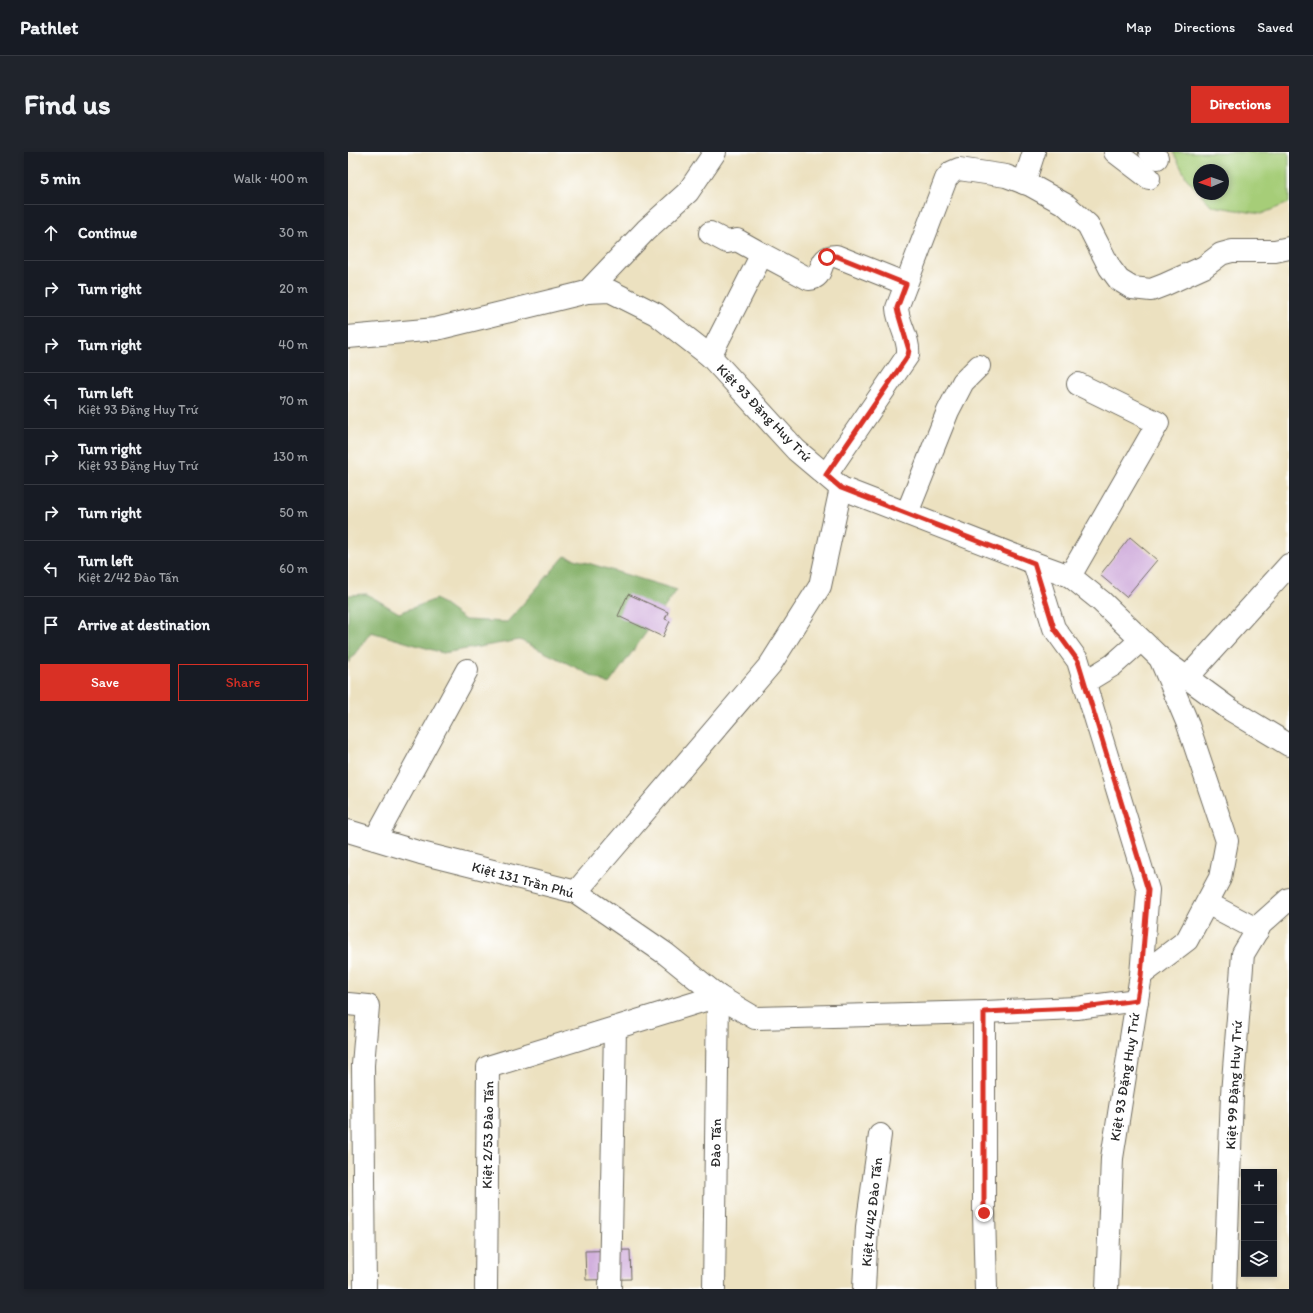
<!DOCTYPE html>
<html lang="en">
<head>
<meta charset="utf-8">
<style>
  body { margin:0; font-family:Itim,sans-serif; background:#20242c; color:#f1f3f6 }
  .controls { position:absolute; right:12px; bottom:12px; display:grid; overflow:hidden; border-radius:0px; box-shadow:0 2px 6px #0003 }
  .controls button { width:36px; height:36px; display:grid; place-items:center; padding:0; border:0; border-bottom:1px solid #363941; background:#171b24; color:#f1f3f6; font:20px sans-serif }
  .compass { position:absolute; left:845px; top:12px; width:36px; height:36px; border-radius:50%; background:#171b24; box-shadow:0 2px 6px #0003; rotate:268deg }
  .stop { position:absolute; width:12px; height:12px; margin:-9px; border:3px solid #d93025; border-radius:50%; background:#fff }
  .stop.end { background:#d93025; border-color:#fff; box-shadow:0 1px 4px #0008 }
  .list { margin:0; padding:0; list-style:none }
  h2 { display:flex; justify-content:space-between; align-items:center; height:52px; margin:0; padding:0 16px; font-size:17px }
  h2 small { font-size:13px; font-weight:400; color:#9ea1a6 }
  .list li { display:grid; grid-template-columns:26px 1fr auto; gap:12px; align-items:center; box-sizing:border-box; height:56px; padding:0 16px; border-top:1px solid #363941 }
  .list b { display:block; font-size:15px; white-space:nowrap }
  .list p { margin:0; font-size:13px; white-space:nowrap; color:#9ea1a6 }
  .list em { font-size:13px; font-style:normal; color:#9ea1a6 }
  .actions { display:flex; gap:8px; padding:12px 16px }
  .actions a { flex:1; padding:9px 0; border:1px solid #d93025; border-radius:0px; text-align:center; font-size:14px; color:#d93025 }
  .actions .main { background:#d93025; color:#fff }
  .icon { flex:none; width:22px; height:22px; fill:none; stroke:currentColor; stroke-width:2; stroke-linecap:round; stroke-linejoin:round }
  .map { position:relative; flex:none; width:941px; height:1137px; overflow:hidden; border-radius:0px }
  header { display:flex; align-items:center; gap:24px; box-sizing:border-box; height:56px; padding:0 20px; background:#171b24; border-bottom:1px solid #363941 }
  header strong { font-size:19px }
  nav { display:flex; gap:22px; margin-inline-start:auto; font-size:14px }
  .intro { display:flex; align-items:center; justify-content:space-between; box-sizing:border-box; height:96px; padding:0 24px }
  h1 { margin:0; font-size:28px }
  .button { padding:10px 18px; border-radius:0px; background:#d93025; color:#fff; font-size:14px; font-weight:700 }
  main { display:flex; gap:24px; padding:0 24px }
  aside { flex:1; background:#171b24; border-radius:0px; box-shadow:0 2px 6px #0003 }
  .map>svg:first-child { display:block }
</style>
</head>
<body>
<header>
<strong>Pathlet</strong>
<nav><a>Map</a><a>Directions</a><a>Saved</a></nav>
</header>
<div class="intro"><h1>Find us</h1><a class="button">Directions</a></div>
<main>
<aside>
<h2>5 min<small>Walk · 400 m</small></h2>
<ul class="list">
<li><svg class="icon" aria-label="ahead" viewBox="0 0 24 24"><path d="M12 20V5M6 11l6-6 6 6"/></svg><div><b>Continue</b></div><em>30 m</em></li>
<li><svg class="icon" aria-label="right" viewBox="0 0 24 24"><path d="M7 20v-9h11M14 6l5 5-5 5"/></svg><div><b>Turn right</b></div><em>20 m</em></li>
<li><svg class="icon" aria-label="right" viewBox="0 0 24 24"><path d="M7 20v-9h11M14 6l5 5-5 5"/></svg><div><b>Turn right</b></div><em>40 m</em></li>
<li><svg class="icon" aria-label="left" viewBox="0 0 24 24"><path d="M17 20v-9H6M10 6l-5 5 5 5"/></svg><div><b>Turn left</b><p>Kiệt 93 Đặng Huy Trứ</p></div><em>70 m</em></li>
<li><svg class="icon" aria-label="right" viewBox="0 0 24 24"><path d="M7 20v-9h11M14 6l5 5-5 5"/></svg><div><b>Turn right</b><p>Kiệt 93 Đặng Huy Trứ</p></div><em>130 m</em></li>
<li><svg class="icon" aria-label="right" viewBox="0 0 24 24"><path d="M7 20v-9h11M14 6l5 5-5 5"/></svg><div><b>Turn right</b></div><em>50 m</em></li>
<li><svg class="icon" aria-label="left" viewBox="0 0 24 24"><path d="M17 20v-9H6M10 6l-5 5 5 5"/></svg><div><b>Turn left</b><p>Kiệt 2/42 Đào Tấn</p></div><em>60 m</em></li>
<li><svg class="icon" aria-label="arrive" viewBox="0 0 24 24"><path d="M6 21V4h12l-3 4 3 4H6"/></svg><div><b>Arrive at destination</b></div></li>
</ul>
<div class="actions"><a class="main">Save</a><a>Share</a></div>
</aside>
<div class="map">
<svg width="941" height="1137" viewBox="0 0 941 1137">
  <rect width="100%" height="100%" fill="#fff"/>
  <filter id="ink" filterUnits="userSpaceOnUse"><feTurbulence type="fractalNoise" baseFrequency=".025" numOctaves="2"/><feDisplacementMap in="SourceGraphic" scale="8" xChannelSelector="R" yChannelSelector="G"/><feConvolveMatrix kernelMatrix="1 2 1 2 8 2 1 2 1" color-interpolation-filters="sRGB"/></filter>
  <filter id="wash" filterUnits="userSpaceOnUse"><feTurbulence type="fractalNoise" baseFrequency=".012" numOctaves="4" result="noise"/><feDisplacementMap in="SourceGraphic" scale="16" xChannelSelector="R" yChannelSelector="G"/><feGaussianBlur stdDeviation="0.9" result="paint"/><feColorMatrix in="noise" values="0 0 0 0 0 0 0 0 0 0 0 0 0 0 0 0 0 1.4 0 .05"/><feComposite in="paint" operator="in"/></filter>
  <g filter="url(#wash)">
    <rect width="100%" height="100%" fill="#ece1c0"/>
    <path fill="#a6cd78" stroke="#687c52" d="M825,0h116v51l-28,11 -49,-8 -11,-12h22v-24h-24v22l-12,-13z"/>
    <path fill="#84b068" stroke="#586e4a" d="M217,404l112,34 -68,94 -89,-44 -77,13 -72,-21 -23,31v-68l19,-1 32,19 37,-14 29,21 42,2z"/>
    <g id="blocks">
      <g fill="#d2b0dd">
        <path d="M782,385l27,23 -31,37 -26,-22z"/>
        <path d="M280,442l40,18 -3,7 5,2 -7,16 -45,-21z"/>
        <path d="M282,1098l1,29 -45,1 -1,-29z"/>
      </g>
    </g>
  </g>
  <g filter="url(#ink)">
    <use href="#blocks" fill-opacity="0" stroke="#6f6b5f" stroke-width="1"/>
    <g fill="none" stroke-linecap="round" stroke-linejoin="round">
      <defs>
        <g id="minor">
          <path d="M767,0l34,26"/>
          <path d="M802,0l7,6"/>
          <path d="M676,31l10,-31"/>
          <path d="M362,81l17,9 10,-2 25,14"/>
          <path d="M239,140l59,-62 42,-38 27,-40"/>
          <path d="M0,185l88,-8 151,-37 23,-1 46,23 54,42 86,94 45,38 193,75 20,65 24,33 70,229 -7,85 -29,183 -5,131"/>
          <path d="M362,204l52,-102 47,25c18,-1 6,-23 27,-23l70,28"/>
          <path d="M478,323l82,-120c2,-16 -10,-31 -11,-47l49,-129 6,-7 7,-3 47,7 24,9 36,20 22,20 22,43 9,12 13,8 19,2 13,-5 40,-18 17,-13 11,-3h43l14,-3"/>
          <path d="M559,361l41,-102 15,-29 16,-16"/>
          <path d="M686,411l36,13 31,25 59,57 71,52 58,35"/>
          <path d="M722,424l88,-153 -80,-39"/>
          <path d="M839,526l102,-113"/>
          <path d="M737,530l28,-17 28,-25"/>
          <path d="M0,679l73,22 155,39 90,62 52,42 37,22 229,-6 93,-4 60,-8"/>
          <path d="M27,687l92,-169"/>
          <path d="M228,740l194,-227 50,-79 21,-98"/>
          <path d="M859,751l51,27"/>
          <path d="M793,823l46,-35 33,-62 7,-37 -40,-119 -27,-64"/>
          <path d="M0,852l20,2 -5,59 2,224"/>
          <path d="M636,860v201l2,76"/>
          <path d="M138,1137l2,-222 230,-71"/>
          <path d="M262,1137l5,-261"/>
          <path d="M366,1137l4,-293"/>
          <path d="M516,1137l3,-62 13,-92"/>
          <path d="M877,1137l7,-195 11,-140 18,-30 28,-25"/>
        </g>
      </defs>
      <use href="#minor" stroke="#6f6b5f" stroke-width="24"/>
      <use href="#minor" stroke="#fff" stroke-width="22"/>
    </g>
  </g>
  <g fill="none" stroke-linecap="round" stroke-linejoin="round" filter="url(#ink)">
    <path stroke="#d93025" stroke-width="5" d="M479,105l9,-1 70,28 -9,24 1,5 11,37 -1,5 -3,5 -79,115 15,13 193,75 20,65 24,33 70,229 -7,86 -4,24 -60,8 -93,4v201"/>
  </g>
  <g text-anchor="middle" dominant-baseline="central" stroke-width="3" stroke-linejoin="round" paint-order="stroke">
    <g font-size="14" fill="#2b2b2b" stroke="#fff">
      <text transform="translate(416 261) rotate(46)">Kiệt 93 Đặng Huy Trứ</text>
      <text transform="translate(175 728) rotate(15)">Kiệt 131 Trần Phú</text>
      <text transform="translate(777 925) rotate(-81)">Kiệt 93 Đặng Huy Trứ</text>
      <text transform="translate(886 933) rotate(-87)">Kiệt 99 Đặng Huy Trứ</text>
      <text transform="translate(140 983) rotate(-89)">Kiệt 2/53 Đào Tấn</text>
      <text transform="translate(368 991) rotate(-89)">Đào Tấn</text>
      <text transform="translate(524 1060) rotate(-84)">Kiệt 4/42 Đào Tấn</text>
    </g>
  </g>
</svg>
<div class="controls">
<button>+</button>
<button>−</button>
<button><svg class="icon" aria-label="layers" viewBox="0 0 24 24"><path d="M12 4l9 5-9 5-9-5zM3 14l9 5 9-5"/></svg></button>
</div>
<svg class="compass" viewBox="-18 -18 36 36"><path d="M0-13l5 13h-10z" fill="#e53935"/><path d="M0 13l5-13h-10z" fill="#9ea1a6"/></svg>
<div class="stop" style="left:479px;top:105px"></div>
<div class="stop end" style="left:636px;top:1061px"></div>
</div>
</main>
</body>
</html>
